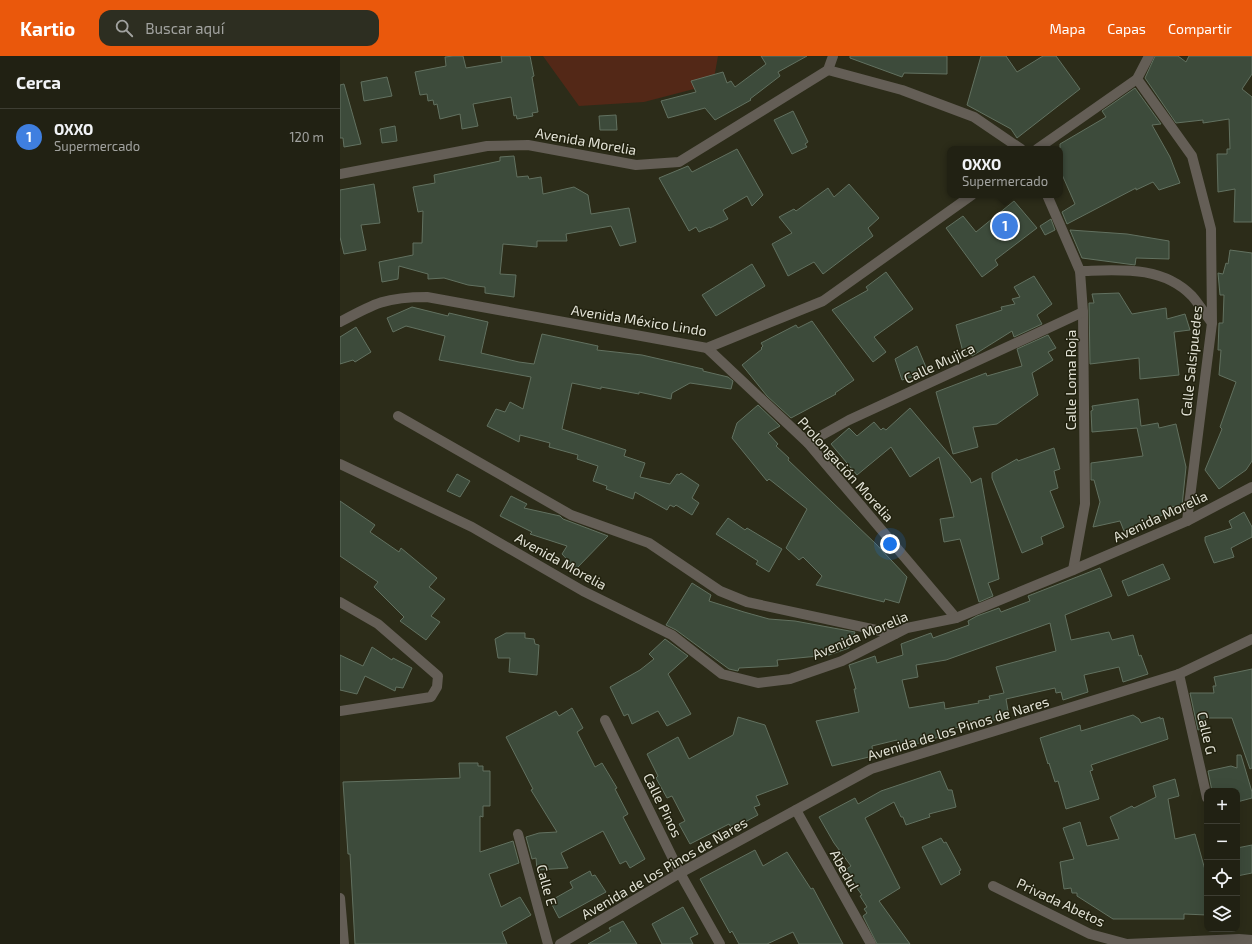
<!DOCTYPE html>
<html lang="es">
<head>
<meta charset="utf-8">
<style>
  body { margin:0; font-family:"Exo 2",sans-serif; background:#2d2e21; color:#f1f3f6 }
  .controls { position:absolute; right:12px; bottom:12px; display:grid; overflow:hidden; border-radius:8px; box-shadow:0 4px 16px #0002 }
  .controls button { width:36px; height:36px; display:grid; place-items:center; padding:0; border:0; border-bottom:1px solid #3e3e33; background:#212113; color:#f1f3f6; font:20px sans-serif }
  .you { position:absolute; left:550px; top:488px; width:14px; height:14px; margin:-10px; border:3px solid #fff; border-radius:50%; background:#1a73e8; box-shadow:0 0 0 6px #1a73e833 }
  .badge { display:grid; place-items:center; width:26px; height:26px; border-radius:50%; background:#ea580c; color:#fff; font-size:13px; font-weight:700 }
  .pin { position:absolute; translate:-50% -50%; border:2px solid #fff; box-shadow:0 1px 4px #0006 }
  .popup { position:absolute; left:607px; top:90px; width:116px; height:52px; box-sizing:border-box; display:grid; place-content:center; border-radius:8px; background:#212113; filter:drop-shadow(0 1px 3px #0005); font-size:13px; white-space:nowrap; color:#a2a3a0 }
  .popup b { font-size:15px; color:#f1f3f6 }
  .popup::after { content:''; position:absolute; left:50%; top:100%; margin-left:-8px; border:8px solid transparent; border-top-color:#212113 }
  .list { margin:0; padding:0; list-style:none }
  h2 { display:flex; justify-content:space-between; align-items:center; height:52px; margin:0; padding:0 16px; font-size:17px }
  h2 small { font-size:13px; font-weight:400; color:#a2a3a0 }
  .list li { display:grid; grid-template-columns:26px 1fr auto; gap:12px; align-items:center; box-sizing:border-box; height:56px; padding:0 16px; border-top:1px solid #3e3e33 }
  .list b { display:block; font-size:15px; white-space:nowrap }
  .list p { margin:0; font-size:13px; white-space:nowrap; color:#a2a3a0 }
  .list em { font-size:13px; font-style:normal; color:#a2a3a0 }
  .icon { flex:none; width:22px; height:22px; fill:none; stroke:currentColor; stroke-width:2; stroke-linecap:round; stroke-linejoin:round }
  .map { position:relative; flex:none; width:912px; height:888px; overflow:hidden }
  header { display:flex; align-items:center; gap:24px; box-sizing:border-box; height:56px; padding:0 20px; background:#ea580c; color:#fff }
  header strong { font-size:19px }
  nav { display:flex; gap:22px; margin-inline-start:auto; font-size:14px }
  .search { width:280px; height:36px; background:#2d2e21; display:flex; align-items:center; gap:10px; box-sizing:border-box; padding:0 14px; border-radius:12px; color:#a2a3a0; font-size:15px }
  main { display:flex }
  aside { flex:1; background:#212113 }
  .map>svg:first-child { display:block }
</style>
</head>
<body>
<header>
<strong>Kartio</strong>
<div class="search"><svg class="icon" aria-label="search" viewBox="0 0 24 24"><circle cx="10" cy="10" r="6"/><path d="M15 15l6 6"/></svg>Buscar aquí</div>
<nav><a>Mapa</a><a>Capas</a><a>Compartir</a></nav>
</header>
<main>
<aside>
<h2>Cerca<small></small></h2>
<ul class="list">
<li><span class="badge" style="background:#3f7fe0">1</span><div><b>OXXO</b><p>Supermercado</p></div><em>120 m</em></li>
</ul>
</aside>
<div class="map">
<svg width="912" height="888" viewBox="0 0 912 888">
  <rect width="100%" height="100%" fill="#2c2c19"/>
  <path fill="#532817" d="M203,0h175l-5,28 -69,18 -65,4z"/>
  <g fill="#3d4b3b" stroke="#627160" fill-rule="evenodd">
    <path d="M113,0h10l3,12 36,-6 -1,-6h29l4,20 -2,1 6,35 -6,1 1,3 -16,3 -1,-4 -2,1 -3,-19 -38,7 5,22 -16,3 -2,-15 -20,5 -3,-15 -3,1 -1,-5 -5,1 -1,-7 -7,1 -5,-23 31,-6 -1,-9z"/>
    <path d="M421,0h46l-29,16 2,4 -30,23 1,1 -36,20 -10,-12 -37,10 -7,-17 35,-9 -5,-11 32,-9 4,11 4,-2 4,6 31,-23z"/>
    <path d="M510,0h97v18l-43,-1 -2,4 -52,-19z"/>
    <path d="M641,0h25l11,16 26,-16h13l24,33 -63,49 -6,-9 -44,-24z"/>
    <path d="M815,0h23l8,6 3,-6h63v18l-10,15 10,8v125h-18l1,-33 -17,3 -1,-38h10v-5h3l-1,-30 -26,4v-3l-27,3 -31,-45z"/>
    <path d="M47,21l5,19 -28,5 -3,-19z"/>
    <path d="M4,28l17,60 -17,3 -1,-9h-3v-53z"/>
    <path d="M795,32l26,36 -9,1 18,32 10,26 -21,7 -6,-8 -17,8v-2l-69,36 -5,-12 13,-8 -15,-34v-26l46,-27 -4,-6z"/>
    <path d="M453,55l15,31 -3,2 2,3 -15,7 -18,-34z"/>
    <path d="M276,59l1,15h-17l-1,-14z"/>
    <path d="M55,70l2,15 -15,2 -2,-14z"/>
    <path d="M397,93l26,46 -11,11 -5,-10 -24,14 5,9 -18,9v-1l-11,5 -3,-5 -7,4 -30,-53 29,-12 4,6z"/>
    <path d="M174,100l3,21 11,-1 1,3 12,-2 2,17 31,-7 14,8 3,19 38,-6 7,34 -16,4 -9,-20 -45,8 1,7h-30v6l-34,-3 -3,30 16,1 -2,22 -29,-4v-6l-17,-2 -24,-7 -16,1v-5l-29,-8 -1,13 -16,3 -3,-20 34,-7v-12h9l1,-32 -5,1 -5,-25 22,-4 -1,-8 66,-14v-4z"/>
    <path d="M34,128l6,39 -19,2 5,25 -22,4 -4,-17v-47z"/>
    <path d="M509,128l30,34 -11,10 5,8 -50,38 -9,-12 -26,14 -16,-32 20,-11 -13,-16 15,-8 2,2 32,-23 6,9z"/>
    <path d="M674,145l23,27 -42,32 3,5 -16,12 -36,-49 17,-12 13,16z"/>
    <path d="M711,163l4,11 -10,5 -5,-9z"/>
    <path d="M730,174l57,4 42,7v18l-33,-1 -1,7 -53,-7z"/>
    <path d="M890,194l22,3v208l-6,9 -27,19 -14,-19 17,-41 -2,-2 16,-45 -17,-7 2,-25h-3l1,-27h4l1,-28h-4l-2,-22 5,1 3,-11 2,1z"/>
    <path d="M412,208l13,22 -49,30 -14,-21z"/>
    <path d="M546,216l27,37 -39,28 12,15 -13,10 -41,-52 36,-20 -2,-3z"/>
    <path d="M694,220l18,28 -15,11 5,9 -28,13 -2,-6 -40,25 -2,-5 -7,1 -7,-27 46,-15 -1,-3 14,-3 -3,-5 8,-2 -6,-10z"/>
    <path d="M779,237l13,21 34,-6 1,11 18,-5 5,16 -16,2 5,43 -39,4 -1,-21 -49,6 -1,-61h5l-2,-9z"/>
    <path d="M72,251l36,9 1,-3 39,9 -7,31 38,9 15,2 8,-30 56,12 -1,4 45,5 61,14v2l25,6 5,4 -2,8 -41,-6 -18,10 -1,6 -32,-7v2l-38,-7v2l-29,-6 -10,46 64,21 -2,6 21,7 -5,14 30,7 7,-10 2,1 2,-2 18,12 -7,13 7,5 -7,12 -16,-10 -2,2 -4,-2 -3,5 -32,-18 -2,7 -27,-10 1,-3 -14,-5 5,-15 -21,-7 1,-4 -29,-8 1,-4 -30,-8 -1,7 -32,-16 9,-17 9,3 5,-10 13,7 8,-32 -92,-17 6,-24 -39,-10 -13,6 -6,-14z"/>
    <path d="M472,265l42,59 -19,13 1,1 -45,24 -24,-22 -25,-31 20,-16 -1,-1 2,-2 -2,-3 35,-18 2,3z"/>
    <path d="M16,271l15,25 -16,10 -2,-2 -13,4v-27z"/>
    <path d="M708,279l8,13 -8,4 5,8 -21,13 6,22 -41,29 -24,3 5,20 -25,7 -17,-62 50,-19 1,3 35,-10 -5,-17z"/>
    <path d="M577,290l11,26 -26,8 -7,-21z"/>
    <path d="M798,343l3,27 17,-3 1,5 17,-4 10,43 -4,39 -12,1v5l-46,19 -4,-10 -27,6 7,-25 -6,-22h-3v-17l52,-7 -6,-28 -45,4 -1,-21 2,-1 -1,-4z"/>
    <path d="M418,349l22,21 -12,7 10,11 -2,2 13,12 -1,2 88,84 31,33 -8,26 -14,-4 -1,3 -68,-17 6,-9 -19,-19 -4,3 -13,-12 21,-39 -38,-30 -2,2 -35,-43 5,-15z"/>
    <path d="M570,352l60,71 1,4 10,-5 18,101 -11,4 5,13 -14,6 -19,-63 -16,3 -4,-23 14,-2 -15,-60 -29,20 -19,-30 -34,28 -26,-31 18,-16 8,8 17,-14 7,8 2,-2 3,2z"/>
    <path d="M714,392l6,21 -6,2 4,17 -8,3 14,36 -23,10 2,7 -21,9 -30,-75v-5l25,-14 1,2z"/>
    <path d="M117,418l13,7 -10,16 -13,-6z"/>
    <path d="M171,440l16,8 -3,4 36,8 3,3 45,17 -32,33 -14,-15 5,-8 -37,-12 2,-2 -32,-16z"/>
    <path d="M0,445l35,24 -5,7 29,20 2,-4 36,30 -8,9 16,12 -14,17 9,6 -14,18 -26,-19 4,-4 -30,-30 4,-5 -38,-26z"/>
    <path d="M904,456l8,15v10l-21,11 3,9 -20,6 -9,-22v-4l27,-9 -3,-7z"/>
    <path d="M388,462l17,12 2,-2 35,21 -13,23 -13,-8 2,-3 -42,-27z"/>
    <path d="M823,508l7,15 -42,17 -6,-15z"/>
    <path d="M760,512l12,28 -47,19 6,25 38,-8 3,8 21,-5 6,21 2,-1 7,19 -25,8 -4,-15 -35,8 4,17 -25,8 -2,-8 -5,1 -1,-5 -49,11 3,17 -26,7 -34,6v5l-50,15 -2,-9 -25,6 1,10 -41,10 -16,-45 43,-9 -5,-23h2l-7,-24 26,-9 2,7 26,-8 -2,-11 30,-11 2,5 36,-13 -1,-4 9,-5 22,-8 2,4 29,-11 -2,-5zM710,567l6,28 -60,16 8,26 -15,3 1,3 -12,2 1,2 -34,6 -1,-7 -35,6 -7,-28 16,-3 -2,-12 30,-5z"/>
    <path d="M352,527l19,12 -2,6 35,11 25,7 26,2 60,11 -6,16 -20,7 -52,5 1,6 -39,2 -1,3 -9,-2 -53,-39 -10,-5z"/>
    <path d="M166,577h19v5l9,1 1,5 4,1 -2,30 -28,-3 1,-14h-12l-3,-19z"/>
    <path d="M325,583l23,17 -20,18 23,40 -24,12 -9,-15 -26,13 -4,-10 -4,2 -14,-29 30,-17 14,-11 -5,-5z"/>
    <path d="M32,591l20,13 1,-2 19,10 -9,20 -7,-1 -1,4 -30,-15 -8,18 -17,-4v-35l23,11z"/>
    <path d="M912,613v99l-2,1 -18,-51h-26l1,9 -9,3 -8,-37h24l-1,-7h3l-2,-9z"/>
    <path d="M232,652l11,20 -6,4 18,35 7,-4 15,25 -2,1 13,25 -5,3 22,42 -15,9 -4,-7 -6,3 -17,-33 -42,22 7,15 -31,2 -1,-12 -4,1 -6,-22 13,-4 18,-1 -26,-42 2,-1 -27,-52 50,-26 3,5z"/>
    <path d="M793,659l6,4 2,4 19,-6v2l3,-1 5,21 -77,26 2,5 -3,1 9,28 -33,10 -8,-28 -3,1 -6,-19 -1,1 -8,-26 40,-13 1,6z"/>
    <path d="M398,661l27,8 23,59 -32,12 4,9 -6,2 4,8 -26,14 -3,-5 -39,20 -11,-20 6,-3 -13,-25 -5,2 -11,-20 2,-2 -11,-22 31,-17 11,22 44,-24z"/>
    <path d="M897,699h4l11,37v6l-15,4v-11h-25l-4,-20 23,-5 6,2z"/>
    <path d="M119,707h19v3h5v5h7v35h-7v11l-3,-1v36l33,-11 6,22 -30,11 12,33 19,-10 11,18 -29,17 5,12h-152l-5,-90h-2l-5,-72 117,-4z"/>
    <path d="M600,715l8,19h4l4,17 -27,7 1,3 -24,8 -3,-8h-2l-7,-15 -29,16 35,70 -21,13 31,43h-33l-14,-28 4,-3 -3,-4 3,-2 -7,-11 2,-1 -18,-24 7,-5 -17,-23 -15,-26 36,-19 3,6 23,-13z"/>
    <path d="M835,723l4,17 -11,3 7,40 20,-5 12,43v38l-23,-1v5h-71l-36,-23v-3h-5l-1,-5 -7,1 -4,-27 14,-3 -11,-31 17,-6 7,24 32,-7 -9,-22 22,-11 2,2 22,-11 -3,-11z"/>
    <path d="M601,782l3,5 2,-1 15,28 -2,1 1,3 -19,11 -19,-38z"/>
    <path d="M912,789v28l-15,3v-28z"/>
    <path d="M415,794l8,16 24,-14 24,37 2,-1 30,56h-44l-6,-12 -26,12h-28l-7,-13 -2,2 -30,-54z"/>
    <path d="M250,815l2,5 3,-1 11,17 -47,26 -9,-17 23,-13 -3,-6z"/>
    <path d="M343,851l15,27 -8,4 3,6h-31l-10,-20z"/>
    <path d="M283,865l14,23h-49l23,-13 -2,-3z"/>
  </g>
  <g fill="none" stroke-linecap="round" stroke-linejoin="round">
    <g stroke="#645e56" stroke-width="10">
      <path d="M488,14l74,20 72,27 47,32"/>
      <path d="M488,14l5,-14"/>
      <path d="M797,23l55,77 19,73 1,94 -25,198"/>
      <path d="M0,118l147,-28 41,-1 108,20 43,-3 149,-92"/>
      <path d="M707,139l33,76 3,41 2,192 -12,66"/>
      <path d="M740,215c39,-1 82,-6 112,25 7,8 13,18 20,27"/>
      <path d="M367,292l101,95 148,175"/>
      <path d="M58,360l173,99 78,28 71,48 27,11 148,32"/>
      <path d="M468,387l41,-23 234,-108"/>
      <path d="M0,408l132,63 111,64 89,44 50,39 36,9 32,-4 52,-18 65,-33 49,-10 117,-48 114,-49 65,-34"/>
      <path d="M0,546l38,22 60,52 -1,11 -6,10 -91,14"/>
      <path d="M839,618l28,124"/>
      <path d="M265,664l75,153 40,71"/>
      <path d="M456,754l75,134"/>
      <path d="M178,778l30,110"/>
      <path d="M653,830l97,48 37,10 112,-5 13,1"/>
      <path d="M0,842l4,46"/>
    </g>
    <g stroke="#645e56" stroke-width="10">
      <path d="M697,93l100,-70 12,-23"/>
      <path d="M0,266c35,-19 46,-25 87,-25l280,51 116,-47 149,-106"/>
      <path d="M220,888l120,-71 191,-104 308,-95 73,-35"/>
    </g>
  </g>
  <g text-anchor="middle" dominant-baseline="central" stroke-width="3" stroke-linejoin="round" paint-order="stroke">
    <g font-size="14" fill="#e2e2d6" stroke="#22220f">
      <text transform="translate(246 85) rotate(10)">Avenida Morelia</text>
      <text transform="translate(299 264) rotate(9)">Avenida México Lindo</text>
      <text transform="translate(851 305) rotate(-84)">Calle Salsipuedes</text>
      <text transform="translate(599 307) rotate(-25)">Calle Mujica</text>
      <text transform="translate(730 324) rotate(-90)">Calle Loma Roja</text>
      <text transform="translate(506 413) rotate(48)">Prolongación Morelia</text>
      <text transform="translate(820 460) rotate(-25)">Avenida Morelia</text>
      <text transform="translate(221 505) rotate(29)">Avenida Morelia</text>
      <text transform="translate(520 579) rotate(-23)">Avenida Morelia</text>
      <text transform="translate(618 672) rotate(-17)">Avenida de los Pinos de Nares</text>
      <text transform="translate(867 677) rotate(77)">Calle G</text>
      <text transform="translate(323 749) rotate(64)">Calle Pinos</text>
      <text transform="translate(324 812) rotate(-30)">Avenida de los Pinos de Nares</text>
      <text transform="translate(505 814) rotate(61)">Abedul</text>
      <text transform="translate(207 829) rotate(75)">Calle E</text>
      <text transform="translate(721 846) rotate(25)">Privada Abetos</text>
    </g>
  </g>
</svg>
<div class="controls">
<button>+</button>
<button>−</button>
<button><svg class="icon" aria-label="locate" viewBox="0 0 24 24"><circle cx="12" cy="12" r="6"/><path d="M12 2v4M12 18v4M2 12h4M18 12h4"/></svg></button>
<button><svg class="icon" aria-label="layers" viewBox="0 0 24 24"><path d="M12 4l9 5-9 5-9-5zM3 14l9 5 9-5"/></svg></button>
</div>
<div class="you"></div>
<div class="pin badge" style="left:665px;top:170px;background:#3f7fe0">1</div>
<div class="popup"><b>OXXO</b>Supermercado</div>
</div>
</main>
</body>
</html>
